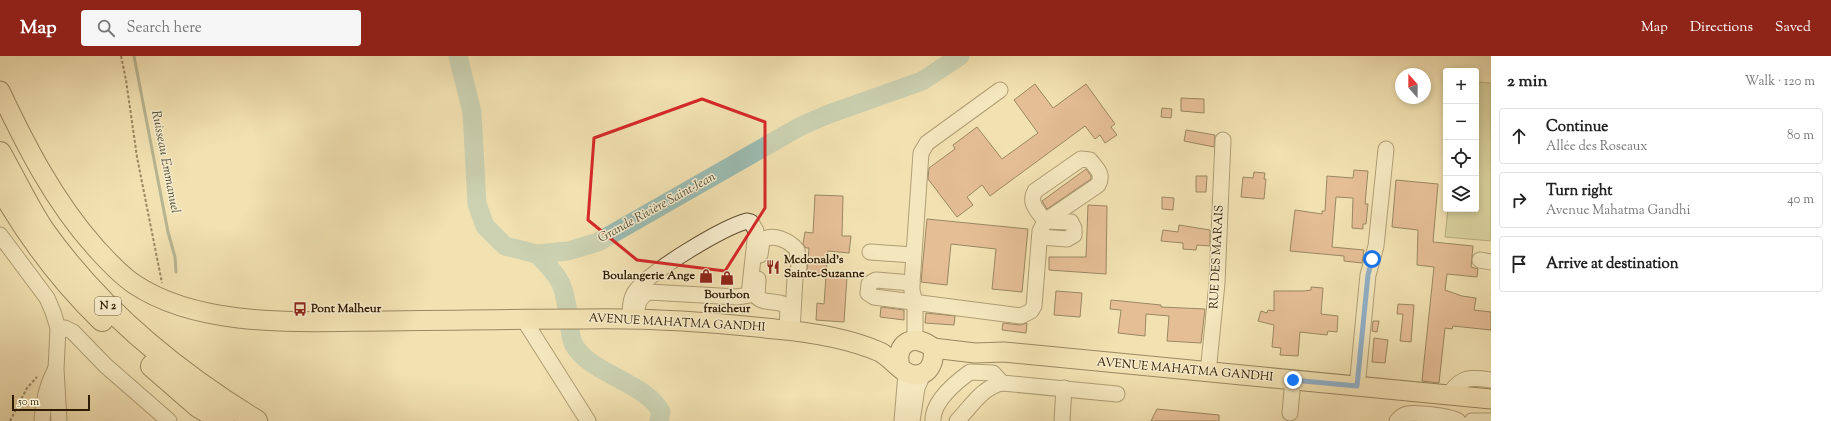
<!DOCTYPE html>
<html lang="en">
<head>
<meta charset="utf-8">
<style>
  body { margin:0; font-family:"Sorts Mill Goudy",serif; background:#f6f6f6; color:#222 }
  .controls { position:absolute; right:12px; top:12px; display:grid; overflow:hidden; border-radius:4px; box-shadow:0 2px 6px #0003 }
  .controls button { width:36px; height:36px; display:grid; place-items:center; padding:0; border:0; border-bottom:1px solid #e0e0e0; background:#fff; color:#222; font:20px sans-serif }
  .compass { position:absolute; left:1395px; top:12px; width:36px; height:36px; border-radius:50%; background:#fff; box-shadow:0 2px 6px #0003; rotate:339deg }
  .scale { position:absolute; left:12px; bottom:10px; width:78px; box-sizing:border-box; padding-left:4px; border:2px solid #2f1b01; border-top:0; font-size:11px; line-height:14px; white-space:nowrap; color:#2f1b01; -webkit-text-stroke:3px #f7eccc; paint-order:stroke }
  .stop { position:absolute; width:12px; height:12px; margin:-9px; border:3px solid #1a73e8; border-radius:50%; background:#fff }
  .stop.end { background:#1a73e8; border-color:#fff; box-shadow:0 1px 4px #0008 }
  .list { margin:0; padding:0; list-style:none }
  h2 { display:flex; justify-content:space-between; align-items:center; height:52px; margin:0; padding:0 16px; font-size:17px }
  h2 small { font-size:13px; font-weight:400; color:#767676 }
  .list li { display:grid; grid-template-columns:26px 1fr auto; gap:12px; align-items:center; box-sizing:border-box; height:56px; margin:0 8px 8px; padding:0 8px; border:1px solid #e0e0e0; border-radius:4px }
  .list b { display:block; font-size:15px; white-space:nowrap }
  .list p { margin:0; font-size:13px; white-space:nowrap; color:#767676 }
  .list em { font-size:13px; font-style:normal; color:#767676 }
  .icon { flex:none; width:22px; height:22px; fill:none; stroke:currentColor; stroke-width:2; stroke-linecap:round; stroke-linejoin:round }
  .map { position:relative; flex:none; width:1491px; height:365px; overflow:hidden }
  header { display:flex; align-items:center; gap:24px; box-sizing:border-box; height:56px; padding:0 20px; background:#8f2418; color:#fff }
  header strong { font-size:19px }
  nav { display:flex; gap:22px; margin-inline-start:auto; font-size:14px }
  .search { width:280px; height:36px; background:#f6f6f6; display:flex; align-items:center; gap:10px; box-sizing:border-box; padding:0 14px; border-radius:4px; color:#767676; font-size:15px }
  main { display:flex }
  aside { flex:1; background:#fff }
  .map>svg:first-child { display:block }
</style>
</head>
<body>
<header>
<strong>Map</strong>
<div class="search"><svg class="icon" aria-label="search" viewBox="0 0 24 24"><circle cx="10" cy="10" r="6"/><path d="M15 15l6 6"/></svg>Search here</div>
<nav><a>Map</a><a>Directions</a><a>Saved</a></nav>
</header>
<main>
<div class="map">
<svg width="1491" height="365" viewBox="0 0 1491 365">
  <rect width="100%" height="100%" fill="#f2e1b1"/>
  <filter id="stains"><feTurbulence type="fractalNoise" baseFrequency=".005" numOctaves="4"/><feColorMatrix values="0 0 0 0 .2 0 0 0 0 .09 0 0 0 0 .02 0 0 0 .5 -.17"/></filter>
  <radialGradient id="worn" r=".72"><stop offset=".6" stop-color="#630" stop-opacity="0"/><stop offset="1" stop-color="#630" stop-opacity=".3"/></radialGradient>
  <path fill="#bdc289" stroke="#766e45" d="M1476,26l15,1v158l-46,-4 3,-28h28z"/>
  <g fill="none" stroke-linecap="round" stroke-linejoin="round">
    <path stroke="#707c6b" stroke-width="3" d="M134,0l34,176 7,25 1,15"/>
    <g stroke="#9cbcb2" stroke-width="19">
      <path d="M458,0l14,56 5,92 8,22 20,20 32,8 31,-3 30,-9 203,-116 28,-12 93,-33 38,-25"/>
      <path d="M537,198c26,26 27,31 32,67 1,7 1,17 5,24 16,29 73,38 87,67l-2,9"/>
    </g>
  </g>
  <g fill="#d79376" stroke="#2f1b01">
    <path d="M1035,28l18,24 33,-24 29,40 -4,3 6,8 -12,8 -5,-8 -5,4 -10,-13 -95,70 -8,-11 -15,12 6,8 -16,12 -29,-38 1,-11 26,-19 -2,-4 24,-18 25,32 36,-26 -24,-33z"/>
    <path d="M1181,42l23,1v14l-23,-2z"/>
    <path d="M1162,52l10,1 -1,9 -10,-1z"/>
    <path d="M1186,74l29,5 -1,12 -30,-6z"/>
    <path d="M1086,113l5,7v3l-44,30 -5,-8z"/>
    <path d="M1354,114l14,1 -3,33h3l-2,20h-3v5l-11,-1 1,-30 -17,-1 -4,50 32,3 -2,13 -18,-2v-5l-54,-5 5,-41 27,4v-3h3l2,-35 26,2z"/>
    <path d="M1254,116l11,1 -1,6h2l-2,20 -23,-2 2,-20 10,1z"/>
    <path d="M1196,120h11l-1,16h-10z"/>
    <path d="M1396,124l42,4 -5,58 40,4 -2,21 7,2 -1,8 -30,-3 -2,16 17,6 14,2 -2,12 17,2v18l-38,-4 -1,3 -7,-1 -6,55 -17,-2 12,-114 -17,-2 1,-35 -26,-3z"/>
    <path d="M815,139l28,1 -1,40h9l-2,17 -21,-2 -2,23 -19,-2 2,-24h-3l-3,-4 2,-12 8,1z"/>
    <path d="M1162,141l12,1 -1,12 -11,-1z"/>
    <path d="M1088,149l19,1 -1,68 -57,-4v-13h37z"/>
    <path d="M927,163l101,10 -6,63 -30,-3 4,-40 -45,-5 -4,41 -26,-3z"/>
    <path d="M1179,169l31,5v16l-13,-1 -1,5 -13,-1v-6l-22,-2 2,-11 15,2z"/>
    <path d="M826,220l21,1 -3,45 -28,-2 1,-17 7,1z"/>
    <path d="M1311,231l12,1 -2,26 17,2 -1,16 -9,-1 -1,4 -27,-3 -2,24 -18,-1 1,-7 -9,-1 2,-22 -16,-4 3,-10 6,2 1,-3 6,1v-20h30l7,-1z"/>
    <path d="M1056,235l26,2 -2,24 -26,-2z"/>
    <path d="M1111,244l50,5v2l44,2 -4,34 -34,-2 2,-25 -23,-2 -1,22 -27,-3 3,-23 -11,-1z"/>
    <path d="M1398,248l16,1 -3,37 -11,-1 3,-27h-6z"/>
    <path d="M881,251l23,3v10l-24,-3z"/>
    <path d="M926,257l29,3 -1,9 -29,-2z"/>
    <path d="M1373,265h6l-2,11 -5,-1z"/>
    <path d="M1003,267l17,2 7,-2 -1,10 -24,-3z"/>
    <path d="M1374,282l14,2 -3,23 -13,-1z"/>
    <path d="M1157,353l62,6v6h-68z"/>
  </g>
  <g fill="none" stroke-linecap="round" stroke-linejoin="round">
    <defs>
      <g id="minor">
        <path d="M0,179l47,63 6,14 5,16 -2,41 3,52"/>
        <path d="M1040,181l27,2 7,-4v-7l-3,-6 -26,-1"/>
        <path d="M870,196l43,3"/>
        <path d="M760,199l2,-14c10,-9 28,0 35,9l2,17 -4,11 -3,53"/>
        <path d="M1480,204l11,2"/>
        <path d="M758,223l-1,18c8,8 23,2 31,10l-1,23"/>
        <path d="M912,227l-36,-3 -7,4 -1,9 6,4 147,19 10,-5 3,-5 6,-75 5,-10 53,-36c6,-11 -1,-16 -8,-25l-9,-1 -46,32c-7,12 3,20 10,30"/>
        <path d="M630,263c0,-8 0,-20 5,-27 15,-21 87,-64 112,-71l4,1 5,9 -7,64 -12,2 -88,-5c-12,6 -12,15 -13,27"/>
        <path d="M524,264l64,101"/>
        <path d="M58,272h7l8,4 33,34 63,55"/>
        <path d="M915,285v-39l-3,-11v-8l9,-130 6,-10 73,-53"/>
        <path d="M1208,317l9,-90 6,-143"/>
        <path d="M1357,331l11,-112 8,-29 10,-97"/>
        <path d="M1449,338c13,-18 21,-17 42,-14"/>
        <path d="M1290,357l3,-33"/>
        <path d="M42,365c1,-19 4,-34 13,-51"/>
        <path d="M902,365l4,-48"/>
        <path d="M912,365l5,-33 6,-14"/>
        <path d="M933,365c-1,-19 23,-39 37,-49l23,1 9,10"/>
        <path d="M957,365c14,-14 24,-33 45,-38l115,11"/>
        <path d="M1062,365l2,-33"/>
        <path d="M1397,365c3,-4 5,-6 10,-7 8,-2 45,2 51,7"/>
        <path d="M1472,365h19"/>
      </g>
      <g id="major">
        <path d="M0,35c26,55 54,110 95,156 12,13 24,27 39,37 69,46 174,37 253,37 66,-1 133,-2 199,-2 63,-1 126,3 189,10 34,3 73,9 105,23 12,6 22,23 35,23 15,0 20,-14 18,-27 -19,-16 -39,-5 -33,19"/>
        <path d="M933,292l42,5 29,-1 487,47"/>
      </g>
      <g id="highway">
        <path d="M0,97c14,25 27,53 43,77 56,79 131,141 213,191"/>
        <path d="M0,130c28,50 61,94 102,134"/>
        <path d="M152,310l46,40 25,15"/>
      </g>
    </defs>
    <use href="#minor" stroke="#604c2d" stroke-width="17"/>
    <use href="#major" stroke="#2f1b01" stroke-width="21"/>
    <use href="#highway" stroke="#2f1b01" stroke-width="24"/>
    <g stroke="#2f1b01" stroke-width="2" stroke-dasharray="3 2" stroke-linecap="butt">
      <path d="M121,0l5,24 11,77 25,126"/>
      <path d="M10,365l17,-33 10,-11"/>
    </g>
    <use href="#minor" stroke="#f7eccc" stroke-width="15"/>
    <use href="#major" stroke="#f2e1b1" stroke-width="19"/>
    <use href="#highway" stroke="#f2e1b1" stroke-width="22"/>
  </g>
  <g fill="none" stroke-linecap="round" stroke-linejoin="round">
    <path stroke="#1a73e8" stroke-width="5" d="M1293,324l64,6 11,-111 4,-16"/>
  </g>
  <path d="M0 0H1491V365H0ZM702,43l63,23v86l-40,63 -88,-11 -49,-40 6,-82z" fill="#f2e1b1" fill-opacity=".55" fill-rule="evenodd"/>
  <path fill="none" stroke="#d62828" stroke-width="3" stroke-linejoin="round" d="M702,43l63,23v86l-40,63 -88,-11 -49,-40 6,-82z"/>
  <defs>
    <symbol id="restaurant-bare" viewBox="-9 -9 18 18"><path d="M-5-6h1v4h1v-4h1v4h1v-4h1v5L-1.5 .5V6h-2V.5L-5-1ZM5-6V6H3V1.5H1.5Q1.5-4 5-6Z" fill="#8f2418" stroke="#f7eccc" stroke-width="2.5" paint-order="stroke"/></symbol>
    <symbol id="shop-bare" viewBox="-9 -9 18 18"><path d="M-5-2.5h2.3a2.7 3.5 0 0 1 5.4 0H5L5.5 6h-11ZM-1.5-2.5h3a1.5 2.3 0 0 0-3 0Z" fill="#8f2418" stroke="#f7eccc" stroke-width="2.5" paint-order="stroke"/></symbol>
    <symbol id="bus-bare" viewBox="-9 -9 18 18"><path d="M-5-6H5V4H4V6H2V4H-2V6H-4V4H-5ZM-3.5-4V0h7V-4ZM-3.5 1.2v1.5H-2V1.2ZM2 1.2v1.5H3.5V1.2Z" fill="#8f2418" stroke="#f7eccc" stroke-width="2.5" paint-order="stroke"/></symbol>
  </defs>
  <g fill-rule="evenodd">
    <use href="#restaurant-bare" x="763" y="201" width="20" height="20"/>
    <use href="#shop-bare" x="696" y="210" width="20" height="20"/>
    <use href="#shop-bare" x="717" y="212" width="20" height="20"/>
    <use href="#bus-bare" x="290" y="243" width="20" height="20"/>
  </g>
  <g text-anchor="middle" dominant-baseline="central" stroke-width="3" stroke-linejoin="round" paint-order="stroke">
    <rect fill="#f7eccc" stroke="#6b5a3e" stroke-width="1" x="95" y="241" width="26" height="18" rx="3"/>
    <g font-size="11" font-weight="bold" fill="#2f1b01">
      <text x="108" y="250">N 2</text>
    </g>
    <g font-size="12" fill="#2f1b01" stroke="#f7eccc">
      <text transform="translate(1217 201) rotate(-87)">RUE DES MARAIS</text>
      <text transform="translate(677 267) rotate(3)">AVENUE MAHATMA GANDHI</text>
      <text transform="translate(1185 314) rotate(5)">AVENUE MAHATMA GANDHI</text>
    </g>
    <g font-size="12" font-weight="bold" fill="#2f1b01" stroke="#f7eccc" text-anchor="start">
      <text x="784" y="204">Mcdonald's<tspan x="784" dy="14">Sainte-Suzanne</tspan></text>
      <text x="695" y="220" text-anchor="end">Boulangerie Ange</text>
      <text x="727" y="239" text-anchor="middle">Bourbon<tspan x="727" dy="14">fraicheur</tspan></text>
      <text x="311" y="253">Pont Malheur</text>
    </g>
    <g font-size="13" font-style="italic" fill="#55533f" stroke="#f7eccc">
      <text transform="translate(165 106) rotate(79)">Ruisseau Emmanuel</text>
      <text transform="translate(657 152) rotate(-29)">Grande Rivière Saint-Jean</text>
    </g>
  </g>
  <rect width="100%" height="100%" filter="url(#stains)"/>
  <rect width="100%" height="100%" fill="url(#worn)"/>
</svg>
<div class="controls">
<button>+</button>
<button>−</button>
<button><svg class="icon" aria-label="locate" viewBox="0 0 24 24"><circle cx="12" cy="12" r="6"/><path d="M12 2v4M12 18v4M2 12h4M18 12h4"/></svg></button>
<button><svg class="icon" aria-label="layers" viewBox="0 0 24 24"><path d="M12 4l9 5-9 5-9-5zM3 14l9 5 9-5"/></svg></button>
</div>
<svg class="compass" viewBox="-18 -18 36 36"><path d="M0-13l5 13h-10z" fill="#e53935"/><path d="M0 13l5-13h-10z" fill="#767676"/></svg>
<div class="scale">50 m</div>
<div class="stop" style="left:1372px;top:203px"></div>
<div class="stop end" style="left:1293px;top:324px"></div>
</div>
<aside>
<h2>2 min<small>Walk · 120 m</small></h2>
<ul class="list">
<li><svg class="icon" aria-label="ahead" viewBox="0 0 24 24"><path d="M12 20V5M6 11l6-6 6 6"/></svg><div><b>Continue</b><p>Allée des Roseaux</p></div><em>80 m</em></li>
<li><svg class="icon" aria-label="right" viewBox="0 0 24 24"><path d="M7 20v-9h11M14 6l5 5-5 5"/></svg><div><b>Turn right</b><p>Avenue Mahatma Gandhi</p></div><em>40 m</em></li>
<li><svg class="icon" aria-label="arrive" viewBox="0 0 24 24"><path d="M6 21V4h12l-3 4 3 4H6"/></svg><div><b>Arrive at destination</b></div></li>
</ul>
</aside>
</main>
</body>
</html>
